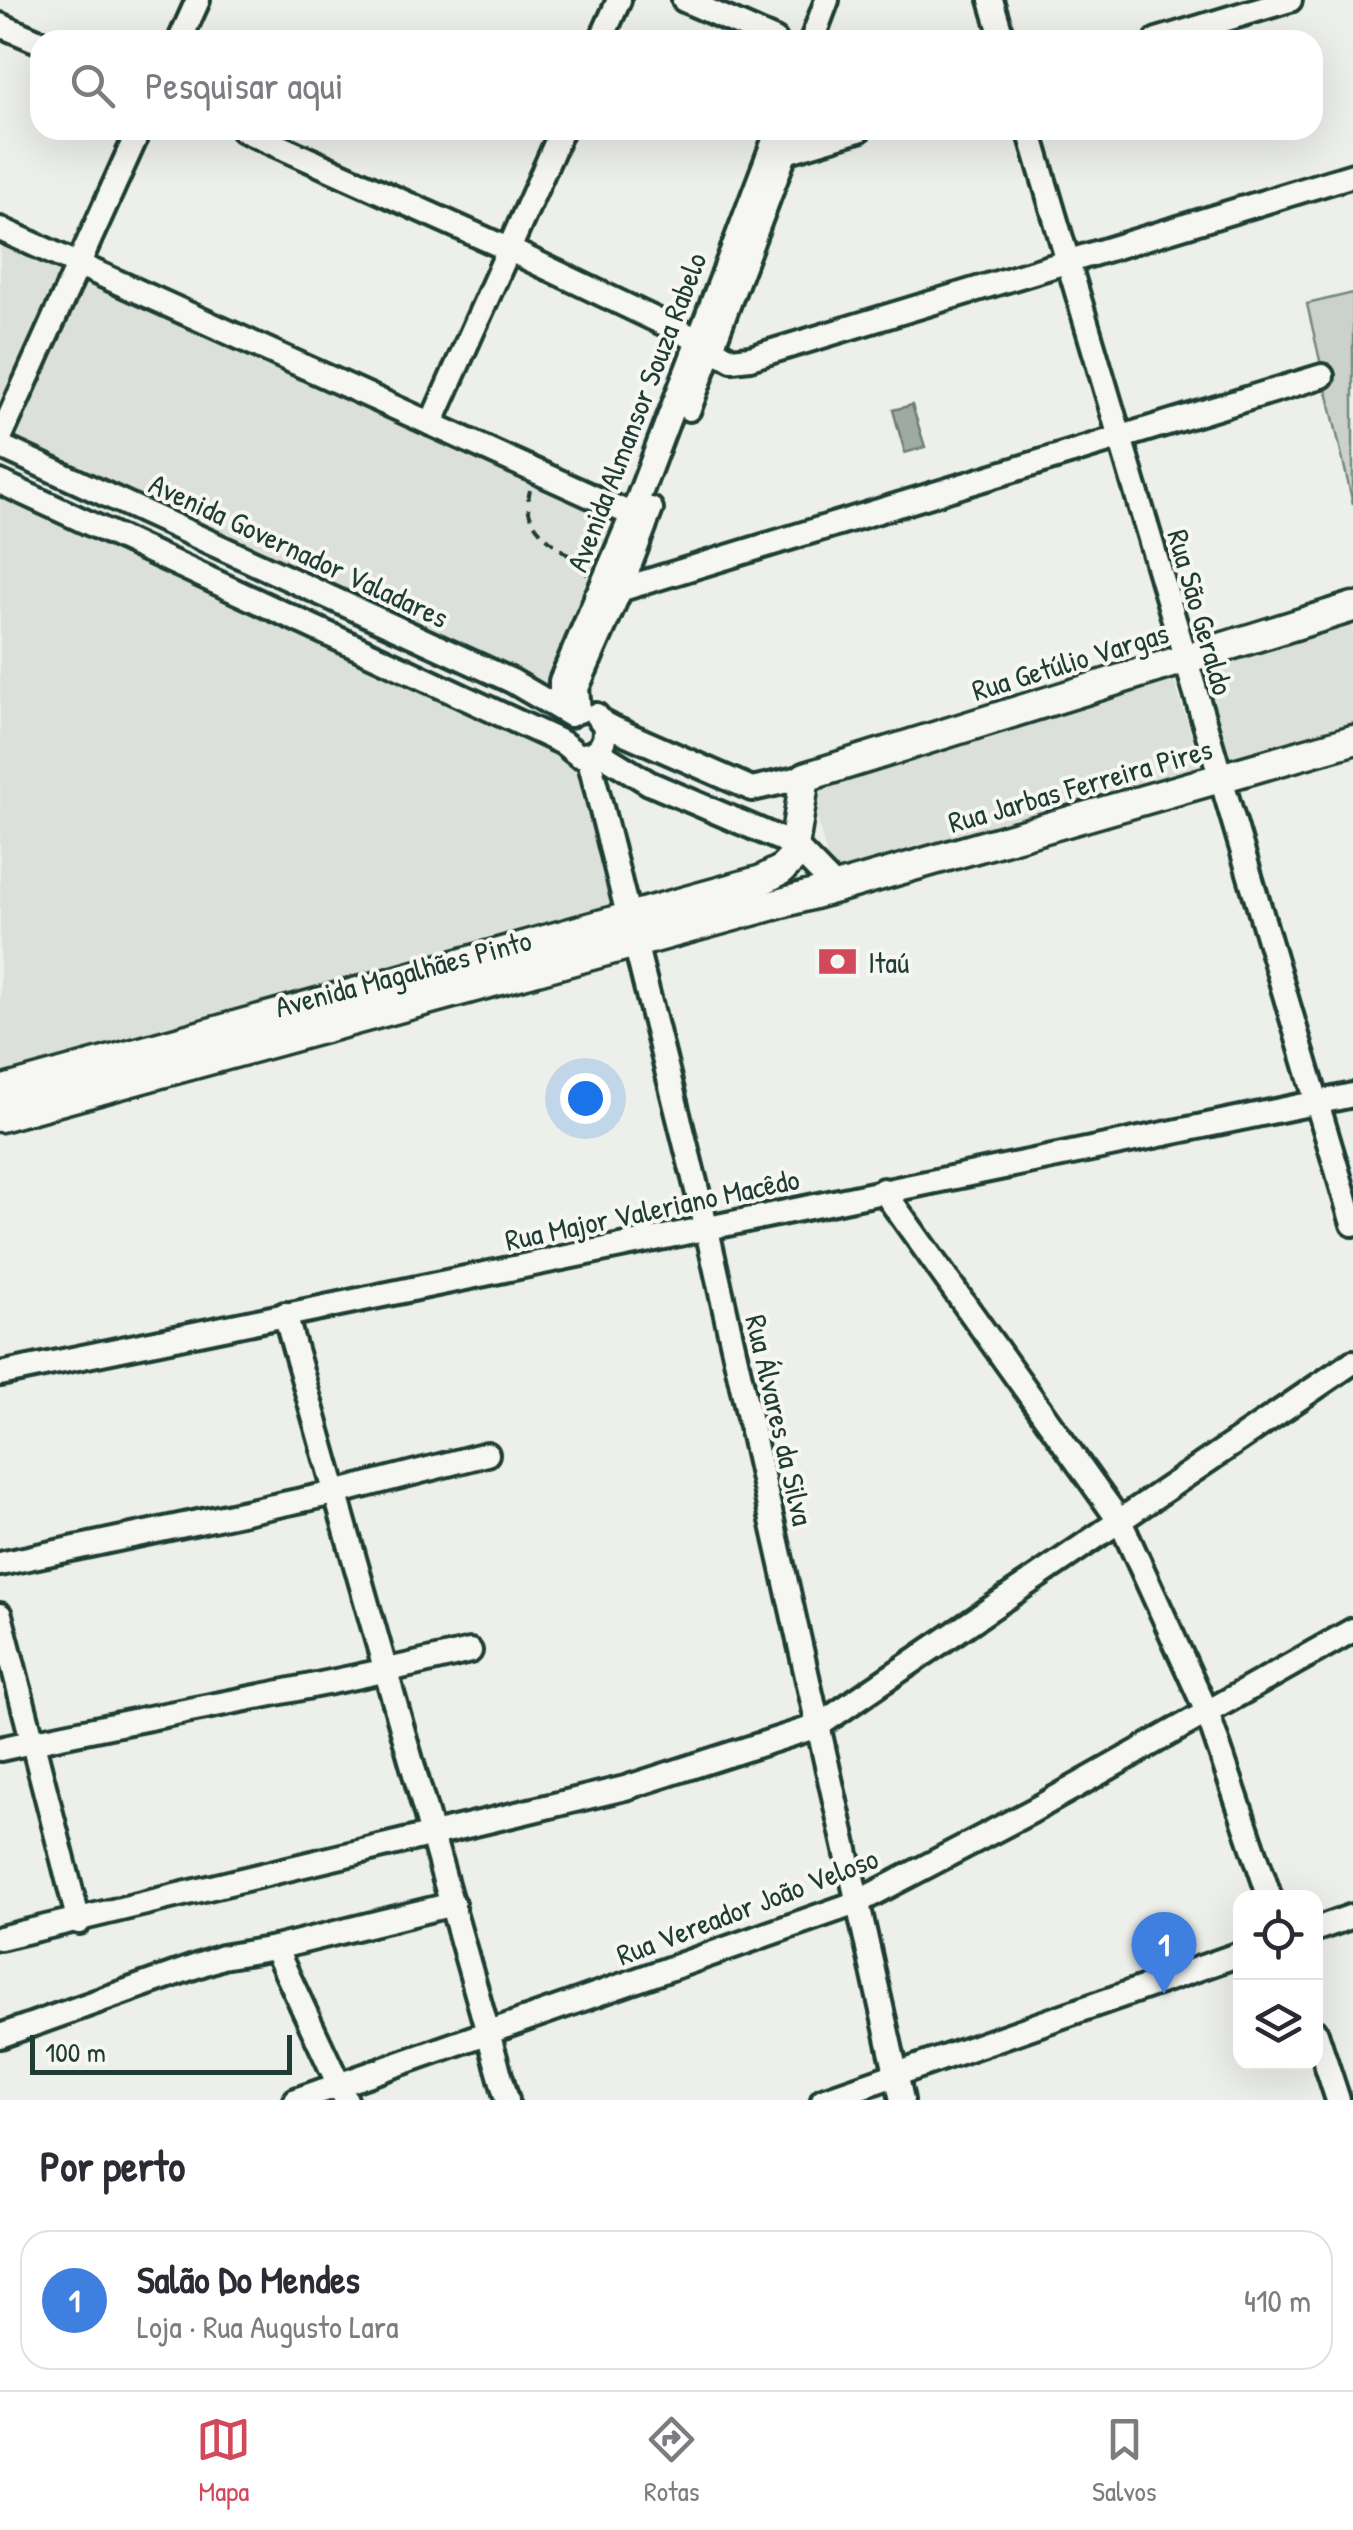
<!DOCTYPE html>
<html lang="pt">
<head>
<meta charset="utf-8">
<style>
  body { margin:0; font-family:"Patrick Hand",sans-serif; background:#f7f7f7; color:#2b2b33 }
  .controls { position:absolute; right:30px; bottom:30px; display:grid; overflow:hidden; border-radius:20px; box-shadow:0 10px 40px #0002 }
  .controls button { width:90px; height:90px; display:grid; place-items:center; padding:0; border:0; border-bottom:2px solid #e1e1e2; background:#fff; color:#2b2b33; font:50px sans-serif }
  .scale { position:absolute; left:30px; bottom:25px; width:262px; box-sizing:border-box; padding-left:10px; border:5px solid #1f3d34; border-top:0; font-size:28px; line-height:35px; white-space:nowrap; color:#1f3d34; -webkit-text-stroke:8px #f6f6f2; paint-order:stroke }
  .you { position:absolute; left:585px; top:1098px; width:35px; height:35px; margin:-25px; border:8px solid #fff; border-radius:50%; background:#1a73e8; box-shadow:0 0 0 15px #1a73e833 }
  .badge { display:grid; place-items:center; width:65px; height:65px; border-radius:50%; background:#d1495b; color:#fff; font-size:32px; font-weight:700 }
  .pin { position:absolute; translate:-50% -82px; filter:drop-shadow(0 2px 5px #0008) }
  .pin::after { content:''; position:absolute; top:52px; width:35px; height:30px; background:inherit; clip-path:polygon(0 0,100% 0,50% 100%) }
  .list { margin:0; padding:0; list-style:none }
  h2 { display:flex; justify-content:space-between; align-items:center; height:130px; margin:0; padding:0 40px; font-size:42px }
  h2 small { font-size:32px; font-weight:400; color:#7c7c81 }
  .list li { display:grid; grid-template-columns:65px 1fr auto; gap:30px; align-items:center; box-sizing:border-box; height:140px; margin:0 20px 20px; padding:0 20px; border:2px solid #e1e1e2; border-radius:30px }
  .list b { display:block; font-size:38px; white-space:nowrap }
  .list p { margin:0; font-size:32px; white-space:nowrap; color:#7c7c81 }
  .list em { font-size:32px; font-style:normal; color:#7c7c81 }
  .icon { flex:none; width:55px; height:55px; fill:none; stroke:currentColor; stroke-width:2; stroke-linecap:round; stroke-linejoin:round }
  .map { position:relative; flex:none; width:1353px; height:2100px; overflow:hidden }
  .search { position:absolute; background:#fff; box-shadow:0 10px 40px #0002; left:30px; right:30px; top:30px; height:110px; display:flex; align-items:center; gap:25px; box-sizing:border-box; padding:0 35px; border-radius:30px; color:#7c7c81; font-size:38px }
  .sheet { height:290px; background:#fff }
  nav { display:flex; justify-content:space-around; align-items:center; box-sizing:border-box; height:140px; border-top:2px solid #e1e1e2; background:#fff; font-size:28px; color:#7c7c81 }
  nav a { display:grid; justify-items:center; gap:5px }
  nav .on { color:#d1495b }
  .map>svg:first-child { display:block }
</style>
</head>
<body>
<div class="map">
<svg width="1353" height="2100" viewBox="0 0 1353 2100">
  <rect width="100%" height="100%" fill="#edefea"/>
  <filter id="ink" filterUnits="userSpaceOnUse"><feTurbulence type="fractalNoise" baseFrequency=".01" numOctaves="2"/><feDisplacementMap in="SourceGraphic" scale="20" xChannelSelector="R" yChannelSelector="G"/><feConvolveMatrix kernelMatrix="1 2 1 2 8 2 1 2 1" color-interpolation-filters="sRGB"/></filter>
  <g filter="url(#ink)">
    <g fill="#dce0db">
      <path d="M0,238l70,31 -70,146z"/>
      <path d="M85,272l542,249 -76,168 -542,-249z"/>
      <path d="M0,493l583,263 39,152 -622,174z"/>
      <path d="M1353,613v115l-121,35 -30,-104z"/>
      <path d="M1172,675l31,96 -141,37 -156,50 -67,13 -9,-3 -21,-81z"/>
    </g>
    <path fill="#cbd2cc" stroke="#758880" stroke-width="2.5" d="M1353,293v211l-46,-200z"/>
    <path fill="#9faaa4" stroke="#6c7e77" stroke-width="2.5" d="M912,405l13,42 -20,6 -12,-43z"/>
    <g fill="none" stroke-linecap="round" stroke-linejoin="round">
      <defs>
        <g id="minor">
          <path d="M684,0l91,40"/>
          <path d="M991,0l12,40"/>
          <path d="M0,25l40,17"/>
          <path d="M180,40l18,-40"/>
          <path d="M601,40l18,-40"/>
          <path d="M812,40l15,-40"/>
          <path d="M1157,40l133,-40"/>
          <path d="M243,130l267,120 186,89 36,21 18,-2 603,-183"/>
          <path d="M1029,130l324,1094"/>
          <path d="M776,155l83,-25"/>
          <path d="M0,229l646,292"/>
          <path d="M689,409l105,-279"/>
          <path d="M431,424l131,-294"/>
          <path d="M0,438l139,-308"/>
          <path d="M0,446l512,235 58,34"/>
          <path d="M0,482l563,261 15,12c20,1 30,-12 26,-31"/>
          <path d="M596,597l726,-221"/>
          <path d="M579,711l-2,-23 43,-98 31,-81"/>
          <path d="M572,714l-11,-20v-13l71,-166 146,-385"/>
          <path d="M596,715l8,9 148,65 53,-12"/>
          <path d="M597,751l52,32 145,62 42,43"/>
          <path d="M588,755l119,475 195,870"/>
          <path d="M883,1190l238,333 86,189 63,186"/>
          <path d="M285,1314l222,786"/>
          <path d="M0,1374l1353,-279"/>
          <path d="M0,1564l335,-71 152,-39"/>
          <path d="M0,1615l79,307"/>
          <path d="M0,1749c156,-35 315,-60 470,-98"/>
          <path d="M1316,1929l37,-13"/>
          <path d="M0,1938l625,-150 193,-62 535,-364"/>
          <path d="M275,1948l71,152"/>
          <path d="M1316,2033l22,67"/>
          <path d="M0,2036l222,-79 53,-9 178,-44"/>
          <path d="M296,2100l560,-197 176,-92 321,-181"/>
          <path d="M823,2100l417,-146"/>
        </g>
        <g id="major">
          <path d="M0,1091l762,-211 19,-10 11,-11 13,-82 548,-170"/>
          <path d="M0,1117l836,-229 517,-148"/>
        </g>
      </defs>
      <use href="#minor" stroke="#1f3d34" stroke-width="30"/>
      <use href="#major" stroke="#1f3d34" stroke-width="35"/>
      <path stroke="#1f3d34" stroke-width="4" stroke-dasharray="10 8" stroke-linecap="butt" d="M530,490c-12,45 37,54 57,85"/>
      <use href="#minor" stroke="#f6f6f2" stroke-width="22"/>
      <use href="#major" stroke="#f6f6f2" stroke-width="28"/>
    </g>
  </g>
  <defs>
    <symbol id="bank-bare" viewBox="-9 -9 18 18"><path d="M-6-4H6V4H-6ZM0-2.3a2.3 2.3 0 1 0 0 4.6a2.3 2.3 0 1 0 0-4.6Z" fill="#d1495b" stroke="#f6f6f2" stroke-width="2.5" paint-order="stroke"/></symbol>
  </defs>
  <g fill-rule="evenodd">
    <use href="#bank-bare" x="810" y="934" width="55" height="55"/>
  </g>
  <g text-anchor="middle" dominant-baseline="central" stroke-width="8" stroke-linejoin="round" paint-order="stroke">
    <g font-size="30" fill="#1f3d34" stroke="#f6f6f2">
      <text transform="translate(636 412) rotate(-69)">Avenida Almansor Souza Rabelo</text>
      <text transform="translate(299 550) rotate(25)">Avenida Governador Valadares</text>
      <text transform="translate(1201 612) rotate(74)">Rua São Geraldo</text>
      <text transform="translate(1070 661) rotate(-17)">Rua Getúlio Vargas</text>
      <text transform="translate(1080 785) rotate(-16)">Rua Jarbas Ferreira Pires</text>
      <text transform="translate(403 973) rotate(-15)">Avenida Magalhães Pinto</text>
      <text transform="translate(652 1209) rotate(-12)">Rua Major Valeriano Macêdo</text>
      <text transform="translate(780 1420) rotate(77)">Rua Álvares da Silva</text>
      <text transform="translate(747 1906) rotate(-21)">Rua Vereador João Veloso</text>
    </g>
    <g font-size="30" fill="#1f3d34" stroke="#f6f6f2" text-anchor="start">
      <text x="868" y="962">Itaú</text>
    </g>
  </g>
</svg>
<div class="controls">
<button><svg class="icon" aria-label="locate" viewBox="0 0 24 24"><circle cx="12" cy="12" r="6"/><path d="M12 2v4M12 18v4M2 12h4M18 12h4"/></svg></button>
<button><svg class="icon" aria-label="layers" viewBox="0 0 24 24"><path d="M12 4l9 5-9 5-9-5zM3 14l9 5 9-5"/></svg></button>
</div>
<div class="scale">100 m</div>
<div class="you"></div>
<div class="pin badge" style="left:1164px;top:1994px;background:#3f7fe0">1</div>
<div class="search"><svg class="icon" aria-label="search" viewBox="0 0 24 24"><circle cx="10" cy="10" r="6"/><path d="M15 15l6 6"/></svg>Pesquisar aqui</div>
</div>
<section class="sheet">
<h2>Por perto<small></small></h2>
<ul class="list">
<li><span class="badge" style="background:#3f7fe0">1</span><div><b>Salão Do Mendes</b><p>Loja · Rua Augusto Lara</p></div><em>410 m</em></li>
</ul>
</section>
<nav>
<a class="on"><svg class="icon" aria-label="map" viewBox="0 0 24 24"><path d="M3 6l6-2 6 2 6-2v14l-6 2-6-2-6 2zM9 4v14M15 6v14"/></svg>Mapa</a>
<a><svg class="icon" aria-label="directions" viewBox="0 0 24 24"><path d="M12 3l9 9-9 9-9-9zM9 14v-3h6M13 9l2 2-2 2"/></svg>Rotas</a>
<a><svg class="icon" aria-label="saved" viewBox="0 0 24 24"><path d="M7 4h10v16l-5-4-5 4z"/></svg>Salvos</a>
</nav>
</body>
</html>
